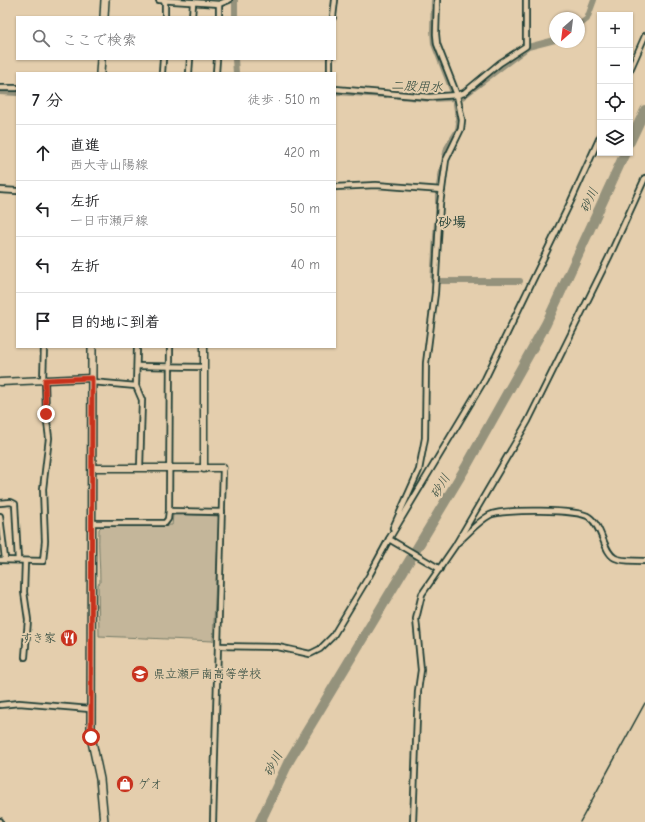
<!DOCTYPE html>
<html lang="ja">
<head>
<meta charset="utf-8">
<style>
  body { margin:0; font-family:"Comic Neue","Klee One",sans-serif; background:#f2f2f2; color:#202124 }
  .controls { position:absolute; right:12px; top:12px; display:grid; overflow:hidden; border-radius:0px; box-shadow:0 1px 3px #0004 }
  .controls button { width:36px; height:36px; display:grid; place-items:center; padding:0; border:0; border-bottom:1px solid #e0e0e0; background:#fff; color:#202124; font:20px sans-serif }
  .compass { position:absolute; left:549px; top:12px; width:36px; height:36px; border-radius:50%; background:#fff; box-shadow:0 1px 3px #0004; rotate:208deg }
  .stop { position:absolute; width:12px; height:12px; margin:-9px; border:3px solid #c8321e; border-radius:50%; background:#fff }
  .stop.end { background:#c8321e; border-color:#fff; box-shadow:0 1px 4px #0008 }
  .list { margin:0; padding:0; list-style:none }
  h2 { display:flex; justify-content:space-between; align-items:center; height:52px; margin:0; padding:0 16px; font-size:17px }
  h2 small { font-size:13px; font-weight:400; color:#757577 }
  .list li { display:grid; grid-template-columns:26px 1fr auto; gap:12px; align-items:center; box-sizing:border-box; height:56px; padding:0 16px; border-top:1px solid #e0e0e0 }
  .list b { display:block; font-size:15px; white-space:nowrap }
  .list p { margin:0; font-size:13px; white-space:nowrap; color:#757577 }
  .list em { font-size:13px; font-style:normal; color:#757577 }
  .icon { flex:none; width:22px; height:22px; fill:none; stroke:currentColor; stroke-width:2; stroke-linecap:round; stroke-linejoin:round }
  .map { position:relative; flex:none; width:645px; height:822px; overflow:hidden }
  .search { position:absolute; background:#fff; box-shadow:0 1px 3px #0004; left:16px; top:16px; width:320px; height:44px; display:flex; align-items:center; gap:10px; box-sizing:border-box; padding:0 14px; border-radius:0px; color:#757577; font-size:15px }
  .panel { position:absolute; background:#fff; box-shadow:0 1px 3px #0004; left:16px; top:72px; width:320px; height:276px; border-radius:0px }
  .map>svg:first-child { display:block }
</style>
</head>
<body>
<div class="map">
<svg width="645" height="822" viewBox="0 0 645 822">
  <rect width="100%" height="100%" fill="#e4cead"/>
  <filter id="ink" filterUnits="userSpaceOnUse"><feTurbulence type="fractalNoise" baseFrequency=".025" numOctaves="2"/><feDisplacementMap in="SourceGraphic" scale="8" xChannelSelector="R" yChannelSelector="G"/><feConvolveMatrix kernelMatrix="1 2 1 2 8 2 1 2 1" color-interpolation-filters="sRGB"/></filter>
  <g filter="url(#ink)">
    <path fill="#c4b69a" stroke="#727a67" d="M175,514l43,2 1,2 -6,123 -114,-5 -1,-52 2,-1c0,-19 -2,-35 -1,-54l3,-3 70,-1 1,-10z"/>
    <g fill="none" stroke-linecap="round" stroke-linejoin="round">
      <g stroke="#94927c" stroke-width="6">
        <path d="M434,0l-1,30 1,14 18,46"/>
        <path d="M235,17v-17"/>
        <path d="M579,25l8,-6 7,-19"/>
        <path d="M235,59l1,14"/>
        <path d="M0,92l17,1"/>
        <path d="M335,92l50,3"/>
        <path d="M398,96l32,3 25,-1 4,25 -1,7 -11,18 -8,37"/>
        <path d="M462,97l66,-50 27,-7"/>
        <path d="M438,194v13"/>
        <path d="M433,281l4,-59"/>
        <path d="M440,281h80"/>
      </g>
      <g stroke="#94927c" stroke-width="10">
        <path d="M630,142l15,-32"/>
        <path d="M260,822l29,-61 178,-296 79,-141 79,-171"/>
      </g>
      <defs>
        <g id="street">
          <path d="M159,0l60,4 10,-4"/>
          <path d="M165,17v-17"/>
          <path d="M192,17l1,-14"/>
          <path d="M219,17v-13"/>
          <path d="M333,17l2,-17"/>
          <path d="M630,70l15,-34"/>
          <path d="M162,73l1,-14"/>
          <path d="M189,73l1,-14"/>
          <path d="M216,73l1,-14"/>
          <path d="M330,73v-14"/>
          <path d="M0,88h17"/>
          <path d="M335,89l94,8 28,-2 7,-2 36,-30 26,-17v-46"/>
          <path d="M335,187l41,-2 66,5"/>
          <path d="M0,190l17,1"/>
          <path d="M137,347l-1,39 6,14 -2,68"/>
          <path d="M137,366l66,1"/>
          <path d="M43,380l1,-33"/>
          <path d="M92,382l44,4"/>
          <path d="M0,503l11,-1 4,2 3,56"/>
          <path d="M169,511l1,-164"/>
          <path d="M0,516l5,43"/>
          <path d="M92,523h73l3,-4 1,-8 53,1"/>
          <path d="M393,528l26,-58 6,-32 1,-75 9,-70 5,-89 6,-44 15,-31 1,-9 -5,-25 -20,-51 -1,-10 1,-34"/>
          <path d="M389,539l51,30"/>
          <path d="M457,543c11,-9 20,-21 33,-28 12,-6 89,-6 99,2 14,10 14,35 26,41 8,4 21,2 30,3"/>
          <path d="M0,560l43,1 2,-20 -2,-52 6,-51 -3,-24 -1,-34"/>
          <path d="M25,562l-1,30 4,28 -3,37"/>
          <path d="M218,646l60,1 32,7 10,-5 13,-13 36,-60 20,-37 96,-160 86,-178 29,-64"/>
          <path d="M0,705l19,-2 71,6"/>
          <path d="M0,821v1"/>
          <path d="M213,822l10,-354"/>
          <path d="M413,822l5,-131 3,-21 -5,-51 6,-25 33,-48 73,-125 81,-164 36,-79"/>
        </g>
        <g id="secondary">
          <path d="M0,382l92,-4"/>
          <path d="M92,468h131"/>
          <path d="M204,469v-122"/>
        </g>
        <g id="primary">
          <path d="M104,17l1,-17"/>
          <path d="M100,73l1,-14"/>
          <path d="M92,347l-1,390 9,42 4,43"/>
        </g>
      </defs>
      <use href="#street" stroke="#1f3d34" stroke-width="8"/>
      <use href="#secondary" stroke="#1f3d34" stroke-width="9"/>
      <use href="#primary" stroke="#1f3d34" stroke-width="10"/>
      <use href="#street" stroke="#e4cead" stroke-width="4.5"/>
      <use href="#secondary" stroke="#e4cead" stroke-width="6"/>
      <use href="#primary" stroke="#e4cead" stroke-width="7"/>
      <path stroke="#1f3d34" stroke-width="1.5" d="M580,822l65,-119"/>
    </g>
  </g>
  <g fill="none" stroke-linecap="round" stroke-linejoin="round" filter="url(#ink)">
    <path stroke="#c8321e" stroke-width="5" d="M46,414l-1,-34 47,-2 -1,359"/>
  </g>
  <defs>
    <symbol id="restaurant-disc" viewBox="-11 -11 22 22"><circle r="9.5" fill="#c8321e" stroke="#e4cead"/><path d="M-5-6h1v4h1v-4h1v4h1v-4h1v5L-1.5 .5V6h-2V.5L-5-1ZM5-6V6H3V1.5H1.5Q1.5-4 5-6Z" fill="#fff"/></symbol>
    <symbol id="school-disc" viewBox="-11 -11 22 22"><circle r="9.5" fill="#c8321e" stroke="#e4cead"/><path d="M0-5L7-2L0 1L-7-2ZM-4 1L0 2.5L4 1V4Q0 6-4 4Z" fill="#fff"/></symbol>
    <symbol id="shop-disc" viewBox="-11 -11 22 22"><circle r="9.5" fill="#c8321e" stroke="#e4cead"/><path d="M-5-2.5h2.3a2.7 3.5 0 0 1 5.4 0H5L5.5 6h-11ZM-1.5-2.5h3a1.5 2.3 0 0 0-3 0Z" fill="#fff"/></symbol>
  </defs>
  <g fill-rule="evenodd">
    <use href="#restaurant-disc" x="59" y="628" width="20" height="20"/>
    <use href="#school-disc" x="130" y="664" width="20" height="20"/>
    <use href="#shop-disc" x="115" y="774" width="20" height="20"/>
  </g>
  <g text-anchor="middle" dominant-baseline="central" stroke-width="4" stroke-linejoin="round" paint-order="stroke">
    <g font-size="12" fill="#1f3d34" stroke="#e4cead" text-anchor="start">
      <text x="56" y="638" text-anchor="end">すき家</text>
      <text x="153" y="674">県立瀬戸南高等学校</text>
      <text x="138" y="784">ゲオ</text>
    </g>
    <g font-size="13" font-style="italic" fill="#2b463b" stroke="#e4cead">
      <text transform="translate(417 86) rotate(2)">二股用水</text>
      <text transform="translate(589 200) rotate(-65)">砂川</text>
      <text transform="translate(440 486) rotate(-59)">砂川</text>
      <text transform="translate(273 764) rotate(-63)">砂川</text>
    </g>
    <g font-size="14" font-weight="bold" fill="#1f3d34" stroke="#e4cead">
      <text x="452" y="222">砂場</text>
    </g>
  </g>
</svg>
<div class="controls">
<button>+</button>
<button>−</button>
<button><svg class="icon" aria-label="locate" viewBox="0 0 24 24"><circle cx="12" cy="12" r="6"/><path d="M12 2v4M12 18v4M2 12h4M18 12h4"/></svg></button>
<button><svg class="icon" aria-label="layers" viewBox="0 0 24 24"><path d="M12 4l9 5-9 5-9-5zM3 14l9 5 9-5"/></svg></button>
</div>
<svg class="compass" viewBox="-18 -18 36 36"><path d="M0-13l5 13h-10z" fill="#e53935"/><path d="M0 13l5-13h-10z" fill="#757577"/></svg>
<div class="stop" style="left:91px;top:737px"></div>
<div class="stop end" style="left:46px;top:414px"></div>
<div class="search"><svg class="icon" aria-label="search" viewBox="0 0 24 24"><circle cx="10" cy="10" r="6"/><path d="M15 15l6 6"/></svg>ここで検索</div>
<section class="panel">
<h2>7 分<small>徒歩 · 510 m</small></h2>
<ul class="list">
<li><svg class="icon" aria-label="ahead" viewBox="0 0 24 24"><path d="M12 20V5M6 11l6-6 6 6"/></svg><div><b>直進</b><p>西大寺山陽線</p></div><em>420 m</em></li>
<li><svg class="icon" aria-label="left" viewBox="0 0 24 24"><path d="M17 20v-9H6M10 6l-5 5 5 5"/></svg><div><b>左折</b><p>一日市瀬戸線</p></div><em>50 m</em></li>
<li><svg class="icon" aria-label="left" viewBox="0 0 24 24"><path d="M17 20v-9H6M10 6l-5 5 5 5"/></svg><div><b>左折</b></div><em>40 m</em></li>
<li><svg class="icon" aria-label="arrive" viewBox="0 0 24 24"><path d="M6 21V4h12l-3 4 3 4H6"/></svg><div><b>目的地に到着</b></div></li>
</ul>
</section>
</div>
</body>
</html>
